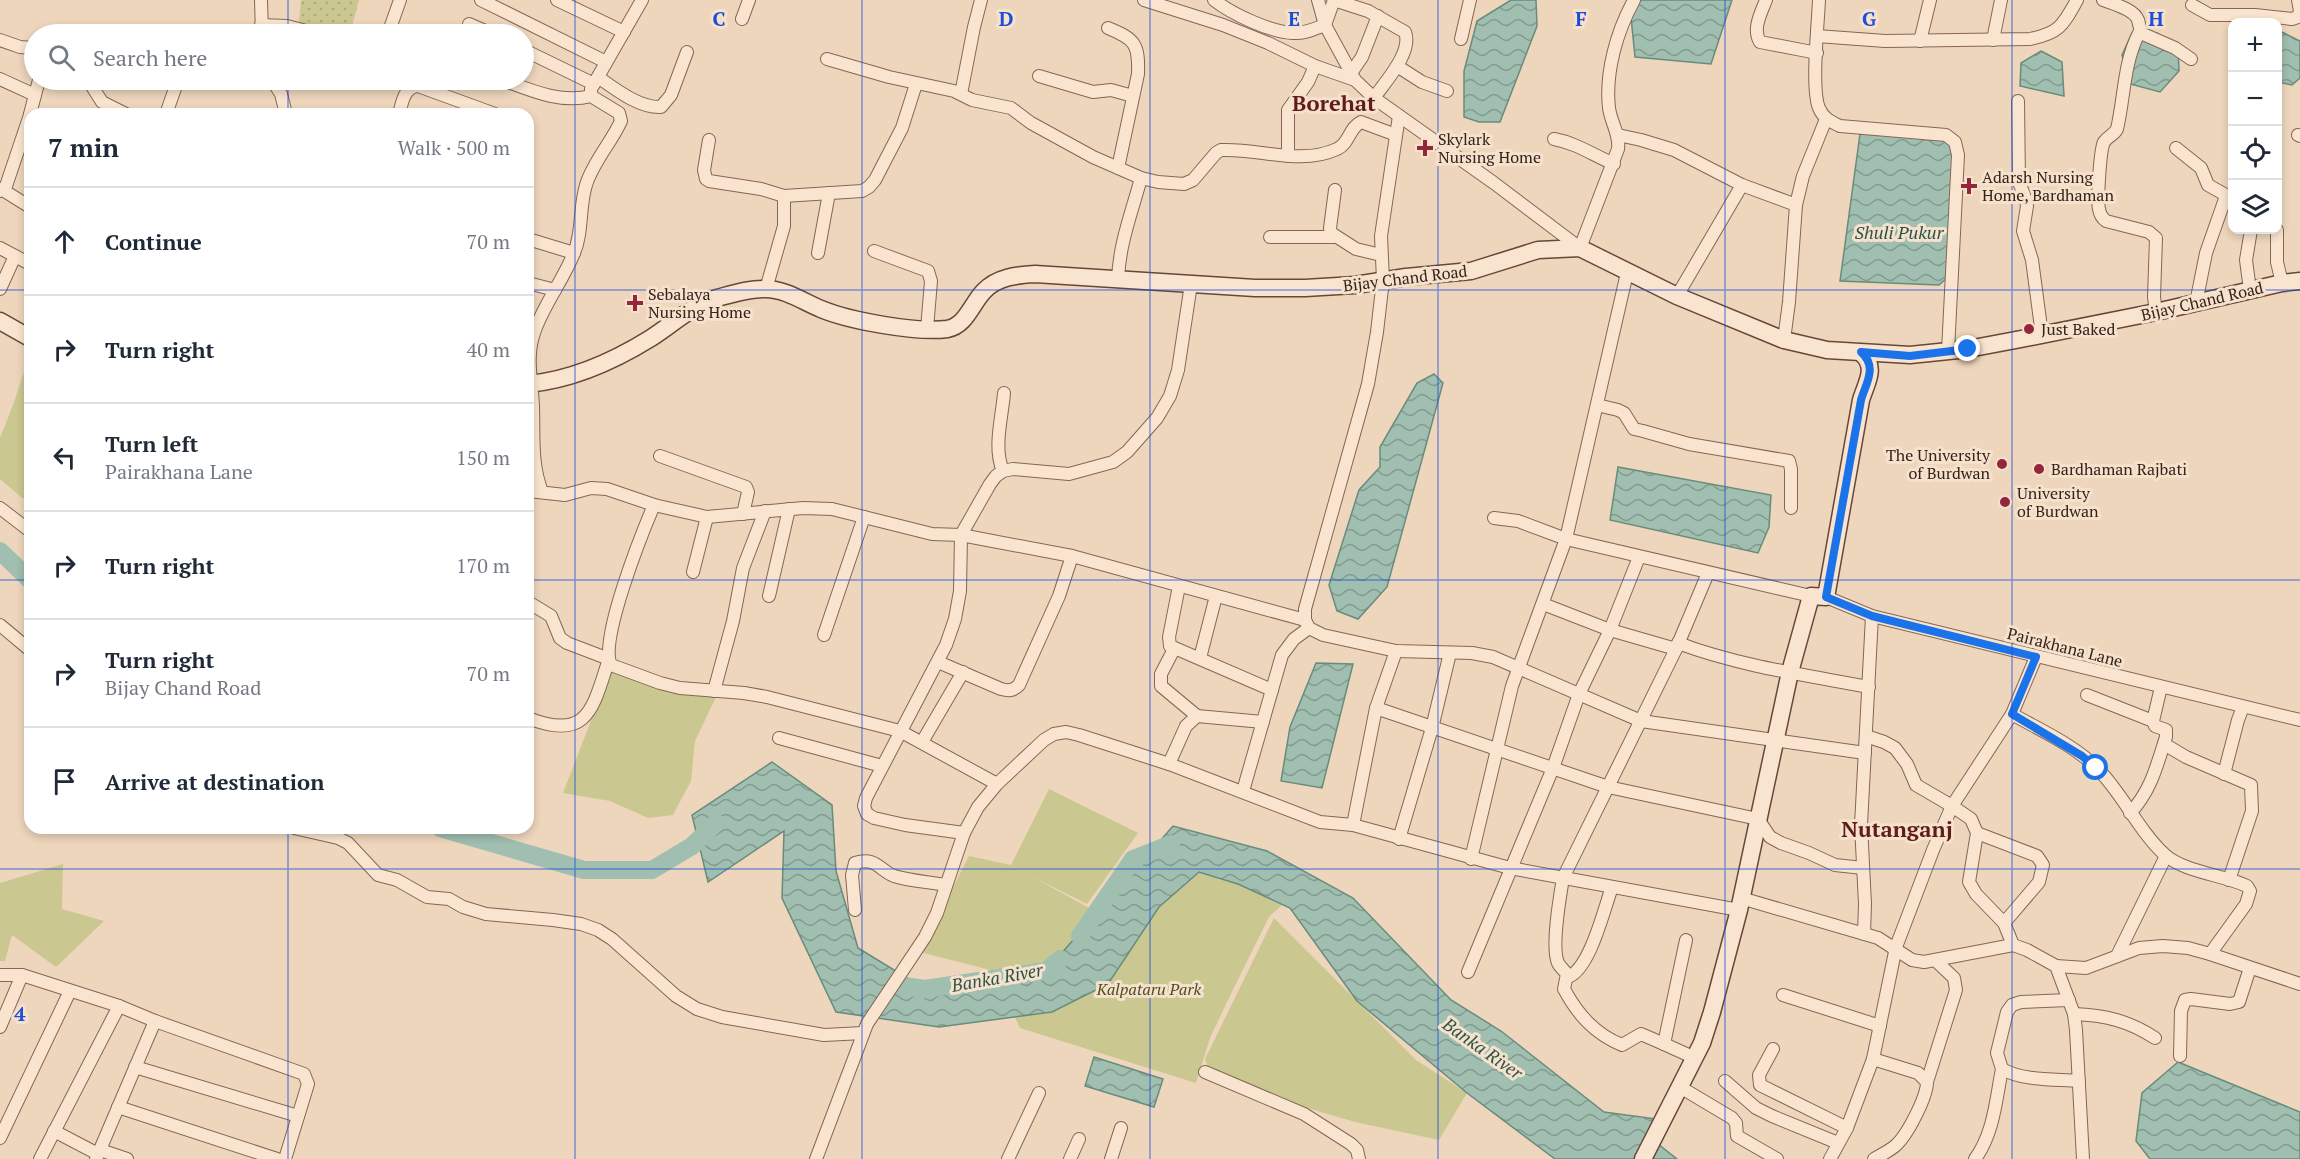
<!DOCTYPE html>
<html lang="en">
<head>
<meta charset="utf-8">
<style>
  body { margin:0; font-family:"PT Serif",serif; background:#f6f6f7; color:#1f2937 }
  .controls { position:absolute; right:18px; top:18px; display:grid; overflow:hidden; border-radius:12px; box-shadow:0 3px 9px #0003 }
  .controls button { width:54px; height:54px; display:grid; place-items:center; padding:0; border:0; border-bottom:2px solid #e0e1e3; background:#fff; color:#1f2937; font:30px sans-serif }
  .stop { position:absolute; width:18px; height:18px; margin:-14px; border:4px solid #1a73e8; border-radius:50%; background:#fff }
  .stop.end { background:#1a73e8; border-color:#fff; box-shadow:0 2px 6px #0008 }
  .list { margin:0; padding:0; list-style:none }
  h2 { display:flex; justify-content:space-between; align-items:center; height:78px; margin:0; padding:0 24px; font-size:26px }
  h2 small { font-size:20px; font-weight:400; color:#747a83 }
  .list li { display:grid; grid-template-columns:39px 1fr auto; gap:18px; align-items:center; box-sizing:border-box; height:108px; padding:0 24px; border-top:2px solid #e0e1e3 }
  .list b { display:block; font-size:22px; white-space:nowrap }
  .list p { margin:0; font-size:20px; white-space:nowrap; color:#747a83 }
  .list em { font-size:20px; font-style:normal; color:#747a83 }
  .icon { flex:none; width:33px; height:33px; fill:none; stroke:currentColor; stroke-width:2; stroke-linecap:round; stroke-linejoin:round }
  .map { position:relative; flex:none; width:2300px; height:1159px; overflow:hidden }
  .search { position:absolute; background:#fff; box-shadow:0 3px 9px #0003; left:24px; top:24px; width:510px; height:66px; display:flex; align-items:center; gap:15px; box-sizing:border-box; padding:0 21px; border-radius:33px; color:#747a83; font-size:22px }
  .panel { position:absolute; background:#fff; box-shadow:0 3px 9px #0003; left:24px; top:108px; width:510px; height:726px; border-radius:18px }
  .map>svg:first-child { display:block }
</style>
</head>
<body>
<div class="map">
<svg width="2300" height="1159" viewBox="0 0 2300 1159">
  <defs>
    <pattern id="grass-dots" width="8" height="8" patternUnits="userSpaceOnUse" patternTransform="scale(1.5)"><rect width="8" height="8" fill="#cbc791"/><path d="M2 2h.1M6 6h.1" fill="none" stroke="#afab7c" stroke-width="1.8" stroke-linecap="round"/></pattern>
    <pattern id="water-waves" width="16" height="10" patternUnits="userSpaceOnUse" patternTransform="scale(1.5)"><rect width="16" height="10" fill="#a0bfb0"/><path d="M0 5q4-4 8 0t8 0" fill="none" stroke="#839b8e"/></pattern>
  </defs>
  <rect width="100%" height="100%" fill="#eed6bc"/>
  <path fill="url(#grass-dots)" d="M301,0h58l-9,34h-43l-9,-3z"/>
  <g fill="#cbc791">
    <path d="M30,354v147l-9,-4 -21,-18v-41l13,-33z"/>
    <path d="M611,669l106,26 -22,46 -4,40 -18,34 -25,3 -38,-17 -47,-8z"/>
    <path d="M1049,789l89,44 -51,71 -56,-28 82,45 71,-55 32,7 66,32 -13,12 -42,85 -17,36 -14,45 -176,-55 -26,-57 -74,-19 49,-96 42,9z"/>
    <path d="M63,864l-1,45 42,12 -48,46 -44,-32 -7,26h-5v-78z"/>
    <path d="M1274,918l142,142 51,33 -28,47 -84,-18 -143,-42 -7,-21z"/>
  </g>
  <g fill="url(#water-waves)" stroke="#688c7c" stroke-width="1.5">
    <path d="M1511,0h25l1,26 -37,96h-21l-15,-5v-46l13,-50z"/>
    <path d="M1637,0h95l-21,64 -76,-7 -4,-40z"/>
    <path d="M2282,32l18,9v37l-8,7 -14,-3v-35z"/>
    <path d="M2132,33h25l21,14 1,24 -19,21 -30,-8 -8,-29z"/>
    <path d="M2041,51l21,11 2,34 -44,-10 1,-23z"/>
    <path d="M1860,134l78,2 9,5 8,14 -8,123 -8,7 -99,-4z"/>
    <path d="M1434,374l9,9 -56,204 -29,32 -21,-8 -8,-26 30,-95 21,-23v-20l37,-64z"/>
    <path d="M1618,467l153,28 -2,32 -11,26 -148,-33z"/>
    <path d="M1316,663l37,1 -31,124 -41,-7 9,-54z"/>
    <path d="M772,762l60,43 4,66 22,77 67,41 121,-18 127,-145 94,25 86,47 98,102 50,31 103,81 60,8 -11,20 24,19h-122l-88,-66 -110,-92 -67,-93 -52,-24 -39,-12 -40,35 -51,77 -56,28 -113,15 -103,-15 -54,-114 2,-67 -76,51 -16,-67z"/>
    <path d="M1094,1057l69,22 -9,28 -69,-21z"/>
    <path d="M2178,1062l122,50v47h-150l-14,-18 6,-48z"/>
  </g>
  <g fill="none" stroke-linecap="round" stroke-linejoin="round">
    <g stroke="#a0bfb0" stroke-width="18">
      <path d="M0,551l30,29"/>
      <path d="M440,828l144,42h68l40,-24 24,-23"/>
      <path d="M1080,936l53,-77 38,-15"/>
      <path d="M904,986l21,3 121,-18 14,-12"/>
    </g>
    <defs>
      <g id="street">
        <path d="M261,0l1,34"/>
        <path d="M481,0l125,62"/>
        <path d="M557,0l67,32"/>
        <path d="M1144,0l79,25 45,18 47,23 40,14"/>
        <path d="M1214,0c18,14 56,32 79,33 11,1 21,-4 32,-8l9,-25"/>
        <path d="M1318,0l7,25 30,55 19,18 120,85 86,65 38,-99c2,-15 -7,-26 -9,-41 -4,-36 8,-77 25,-108"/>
        <path d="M1334,0l34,11 37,21c8,20 -20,50 -31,66"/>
        <path d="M1766,0c-5,13 -14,29 -6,42l57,11"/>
        <path d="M1819,0c-1,24 -8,89 0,108 4,10 12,14 21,18l106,9 9,7 3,13 -10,196"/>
        <path d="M2103,0c10,4 31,9 35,20 2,6 1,9 5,14l32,14 16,11"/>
        <path d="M2192,5l18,10h45l37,4 6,-2 2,-6 -2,-11"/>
        <path d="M742,19l7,-19"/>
        <path d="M469,24l23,10"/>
        <path d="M261,25l26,1 31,8"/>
        <path d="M1108,28c27,11 31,16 30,46l-20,94"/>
        <path d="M2140,31c-17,32 -15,64 -23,98 -3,6 -9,7 -13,13 -4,8 -7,58 -5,67 1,6 3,9 7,12l43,11 7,6 -2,59 2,15"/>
        <path d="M388,34l12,-34"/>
        <path d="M1817,36l68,5 145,-2c30,-6 33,-14 47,-39"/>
        <path d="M1461,39l9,-39"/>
        <path d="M0,40l20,7 14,1"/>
        <path d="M1993,40l8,-40"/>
        <path d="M1920,41l10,-41"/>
        <path d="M524,50l70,34"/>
        <path d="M827,59l62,18 65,14 18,9 39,8 20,15 62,34 48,21 17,4 26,2 9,-4 23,-27 5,-3c38,-2 79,16 116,-1 12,-5 12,-21 24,-27l35,13"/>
        <path d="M1397,66l25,16 25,9"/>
        <path d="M1351,73l11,-16 16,-41"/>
        <path d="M1039,76l54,16 18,-2 22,6"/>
        <path d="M598,77c17,12 41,31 63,30l10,-12 16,-43"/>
        <path d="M0,79l35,16"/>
        <path d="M88,80l14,22 24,12"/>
        <path d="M272,80l9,14 5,20"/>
        <path d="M503,80c27,10 58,24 88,16"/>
        <path d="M961,94l13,-67 7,-27"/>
        <path d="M2018,101l1,81 7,18 1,6 -4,25 9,29 10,75"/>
        <path d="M30,114l9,-34"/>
        <path d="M166,114l12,-34"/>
        <path d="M399,114c3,-11 5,-27 19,-28l77,28"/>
        <path d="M1399,116l-18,120 2,44 -6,52 -9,52 -63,225v11l4,8 14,7 73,16 76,2 21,4 148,64 224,32"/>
        <path d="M1618,135l23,5 33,10 68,35 54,20"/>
        <path d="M2298,135l2,1"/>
        <path d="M1554,139c22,4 39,16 60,25"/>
        <path d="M709,140l-5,30 2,9 3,2 52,8 23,7 78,-5 7,-4 6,-7 27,-52 14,-44"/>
        <path d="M2176,148l25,20 7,17 23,13"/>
        <path d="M1288,156v-46l20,-28 7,-16"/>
        <path d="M3,190l27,17"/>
        <path d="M1335,190l-5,38 1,5 25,16 25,6"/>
        <path d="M0,191l6,-5 24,-71"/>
        <path d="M2277,230v32l5,21"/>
        <path d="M1270,237h65"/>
        <path d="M528,239l46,14"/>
        <path d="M0,248l30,16"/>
        <path d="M874,251l54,20 3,10 -4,48"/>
        <path d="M818,253l11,-60"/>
        <path d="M1118,280c1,-36 14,-68 23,-102"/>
        <path d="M528,283l27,7"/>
        <path d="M0,289l15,-33"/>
        <path d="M766,289l18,-63v-30"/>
        <path d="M2250,290l-4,-30 5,-30"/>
        <path d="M1677,296l65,-111"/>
        <path d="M2196,303l10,-50 20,-57"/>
        <path d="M1784,340l5,-38 7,-97 7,-29 23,-57"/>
        <path d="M1597,405l21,5 6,3 10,16 9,2 46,13 100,17 2,8v39"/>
        <path d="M660,456l86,31 2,5 -5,22"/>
        <path d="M1003,471c-10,-23 -1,-53 1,-78"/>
        <path d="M528,491l37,4 26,-7 16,1 47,16 53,12 96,-9 29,1 100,25 29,1 111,21 233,64"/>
        <path d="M542,492c-11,-29 -8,-55 -9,-85 -1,-27 -8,-51 2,-77 10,-27 28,-50 39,-77 9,-21 5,-46 12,-68 7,-23 25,-42 35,-64l-2,-8 -28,-17v-7l51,-89"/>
        <path d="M654,505c-12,28 -55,135 -43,160l49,18 20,5 64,5 23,4 133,34 97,53"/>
        <path d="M0,508l30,23"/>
        <path d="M1494,518l24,3 48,18 245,57"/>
        <path d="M693,572l14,-55"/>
        <path d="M1179,586l-10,51 1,9 102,44"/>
        <path d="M769,596l20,-87"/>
        <path d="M1826,597l46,19 428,104"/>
        <path d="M528,602l23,14 9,22 7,5 42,16c-16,48 -20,83 -81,59"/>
        <path d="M1543,604l67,26 66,19"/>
        <path d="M0,625l30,25"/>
        <path d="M824,635l40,-118"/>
        <path d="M1678,643c61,23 127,32 191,44"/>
        <path d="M1174,649l-13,25v12l36,30"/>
        <path d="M1200,658l16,-62"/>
        <path d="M938,662l63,27c8,2 12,2 18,-4l40,-89 13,-40"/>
        <path d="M714,691l19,-70 10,-53 22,-57"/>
        <path d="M2087,695l66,26"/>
        <path d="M1376,708l232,79 150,32 12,18 11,6 28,10 26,12 28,3"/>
        <path d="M2012,714c28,16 62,31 85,54 26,26 41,62 68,87 20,17 58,20 82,31l3,5 -4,13 -36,50"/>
        <path d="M1866,736l18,6 11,6 12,16 9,21 36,21 19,13 6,14 -8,49 7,12 28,29 9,22"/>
        <path d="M779,738l103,28"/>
        <path d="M922,742l41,-70"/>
        <path d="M2164,744l22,13 65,28 1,26 -23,69"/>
        <path d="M1169,764l17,-38 11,-10 66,6"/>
        <path d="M2224,774l14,-54 5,-13"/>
        <path d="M1243,791l39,-136 12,-16 15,-11"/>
        <path d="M2130,813c21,-22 27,-48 36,-76v-7l-11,-4 -2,-5 8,-34"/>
        <path d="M1353,825l23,-117 20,-57"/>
        <path d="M294,828l44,10 10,5 30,32 19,5 30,17 22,2 14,8 23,7 67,6 28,4 17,6 14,9 64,57 21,13 25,8 102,18 39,-2"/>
        <path d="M964,833l-59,-8 -31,-7 -7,-4 -3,-8 2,-8 80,-153 9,-26 5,-28 1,-56 29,-51 6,-8 7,-5 10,-2 56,5 44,-12 14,-10 30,-34 13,-22 8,-26 13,-86"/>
        <path d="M1977,833l60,23 6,9 -4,17 -35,41"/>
        <path d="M1399,839l33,-111 18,-75"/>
        <path d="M1471,859l41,-173 54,-147 61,-266"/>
        <path d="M1741,898l137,40 34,22 12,2 89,-17 14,5 29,16 18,48 2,16 7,129"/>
        <path d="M855,910l-3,-35 3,-12c21,-7 25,8 39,13 16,5 35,6 52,9"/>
        <path d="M1864,934l1,-30 -4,-79 11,-209"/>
        <path d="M1686,940l-22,104 31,14"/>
        <path d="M2117,956l49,-100"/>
        <path d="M2056,966l30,2 53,-20 24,-2 25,2 22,6 90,30"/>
        <path d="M1468,972l85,-204 26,-74 31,-64 29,-73"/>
        <path d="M0,975h22l97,31 36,15 149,53 4,10 -23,75"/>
        <path d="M1568,977c22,-8 36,-68 44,-90"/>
        <path d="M1783,995l97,31"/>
        <path d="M2069,1000l-48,2 -9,3 -5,7 -10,41 5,16c21,12 53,10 77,12"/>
        <path d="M2074,1014c31,1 55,7 81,24"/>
        <path d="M0,1027l22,-52"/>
        <path d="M1664,1044l-23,-10 -19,11c-27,-11 -44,-30 -58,-56l3,-15c-3,-4 -7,-7 -9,-11 -7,-16 2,-67 5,-85l113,-229 32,-76"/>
        <path d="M1773,1049l-14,26 1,10 87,43"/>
        <path d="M2180,1056l1,-45 4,-11 6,-1 39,5 9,-2 11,-34"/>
        <path d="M1873,1059l45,14 9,9c0,15 -20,54 -32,64 -6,5 -14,9 -21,13"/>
        <path d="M135,1067l163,49"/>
        <path d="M1205,1072l99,42 47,30 6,6 2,9"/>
        <path d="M1725,1081l31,27 16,8 66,27"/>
        <path d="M1927,1082l29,-92 -2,-12 -18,-17"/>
        <path d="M1680,1087l52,31 4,5 1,13 40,23"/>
        <path d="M118,1107l159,52"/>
        <path d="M54,1131l44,23"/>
        <path d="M0,1138l70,-147"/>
        <path d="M100,1150l27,9"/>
        <path d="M40,1159l79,-153"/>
        <path d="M96,1159l59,-138"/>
        <path d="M816,1159l51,-135 58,-87 12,-24 27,-80 14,-26 19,-23 47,-44 10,-6 12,-2 13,3 90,29 151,58 33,3 157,43 229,42"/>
        <path d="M1008,1159l31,-66"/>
        <path d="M1070,1159l9,-20"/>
        <path d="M1111,1159l10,-31"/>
        <path d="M1830,1159l17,-31 26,-69 23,-112 37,-97 19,-44 60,-92 24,-57"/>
        <path d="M1975,1159c19,-26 21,-60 27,-90"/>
      </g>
      <g id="secondary">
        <path d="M0,321l30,17"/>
        <path d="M528,384c44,-4 86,-23 123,-46 22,-14 40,-32 66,-40 15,-4 34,-10 49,-9 19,0 38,13 55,20 29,12 96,24 126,20 19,-3 25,-26 37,-38 13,-14 33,-16 51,-17l220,14h50l50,-3 51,-8 65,-6 67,-21 42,-2 97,48 107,44 43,10 83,5 58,-6 53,-10 135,-27 126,-29 18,-2"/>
        <path d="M1643,1159l59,-116 10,-31 27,-102 51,-238 21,-76 15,1 35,-197c5,-17 17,-33 0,-47"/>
      </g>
    </defs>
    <use href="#street" stroke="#856656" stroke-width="14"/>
    <use href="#secondary" stroke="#664739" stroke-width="19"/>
    <use href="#street" stroke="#f9e4cf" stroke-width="12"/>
    <use href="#secondary" stroke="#f9e4cf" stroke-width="16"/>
  </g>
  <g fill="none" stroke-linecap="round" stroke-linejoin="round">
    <path stroke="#1a73e8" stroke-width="8" d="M1968,349l-58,7 -49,-4c17,15 5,31 0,48l-35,197 46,19 164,41 -24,57 70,42 14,12"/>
  </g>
  <path fill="none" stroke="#1d4ed8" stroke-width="1.5" stroke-opacity="0.55" d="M288,0v34M575,0v1159M862,0v1159M1150,0v1159M1438,0v1159M1725,0v1159M2012,0v1159M288,80v34M0,290h30M528,290h1772M0,580h30M528,580h1772M288,828v331M0,869h2300"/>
  <g fill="#94263b" stroke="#f5e1cc" stroke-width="2">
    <path d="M1422 139h6v6h6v6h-6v6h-6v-6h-6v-6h6z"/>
    <path d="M1966 177h6v6h6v6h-6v6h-6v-6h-6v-6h6z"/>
    <path d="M632 294h6v6h6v6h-6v6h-6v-6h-6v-6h6z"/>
    <circle cx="2029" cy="329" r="6"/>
    <circle cx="2002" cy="464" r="6"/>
    <circle cx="2039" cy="469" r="6"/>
    <circle cx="2005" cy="502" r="6"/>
  </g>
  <g text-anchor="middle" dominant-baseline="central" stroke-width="6" stroke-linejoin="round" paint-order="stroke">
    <g font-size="16" fill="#34221b" stroke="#f5e1cc" text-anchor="start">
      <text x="1438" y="139">Skylark<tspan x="1438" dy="18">Nursing Home</tspan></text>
      <text x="1982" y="177">Adarsh Nursing<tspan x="1982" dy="18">Home, Bardhaman</tspan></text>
      <text x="648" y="294">Sebalaya<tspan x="648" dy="18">Nursing Home</tspan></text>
      <text x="2041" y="329">Just Baked</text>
      <text x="1990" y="455" text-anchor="end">The University<tspan x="1990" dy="18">of Burdwan</tspan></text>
      <text x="2051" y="469">Bardhaman Rajbati</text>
      <text x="2017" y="493">University<tspan x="2017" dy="18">of Burdwan</tspan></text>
    </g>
    <g font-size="16" fill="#34221b" stroke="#f5e1cc">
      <text transform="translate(1405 278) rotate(-7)">Bijay Chand Road</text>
      <text transform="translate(2202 301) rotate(-13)">Bijay Chand Road</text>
      <text transform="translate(2065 647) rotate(14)">Pairakhana Lane</text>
    </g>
    <g font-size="16" font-style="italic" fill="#4d5021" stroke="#f5e1cc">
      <text x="1149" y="989">Kalpataru Park</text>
    </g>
    <g font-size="18" font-style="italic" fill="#2a5449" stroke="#f5e1cc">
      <text x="1899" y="232">Shuli Pukur</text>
      <text transform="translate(997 977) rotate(-10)">Banka River</text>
      <text transform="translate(1483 1048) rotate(35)">Banka River</text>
    </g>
    <g font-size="22" font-weight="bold" fill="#611c1a" stroke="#f5e1cc">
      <text x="1334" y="102">Borehat</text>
      <text x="1897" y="828">Nutanganj</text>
    </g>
  </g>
  <g font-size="20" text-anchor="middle" font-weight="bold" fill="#1d4ed8" stroke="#f5e1cc" stroke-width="6" stroke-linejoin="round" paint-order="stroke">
    <text x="719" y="26">C</text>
    <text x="1006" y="26">D</text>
    <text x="1294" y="26">E</text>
    <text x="1581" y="26">F</text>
    <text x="1869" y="26">G</text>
    <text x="2156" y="26">H</text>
    <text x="20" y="1021">4</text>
  </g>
</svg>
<div class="controls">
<button>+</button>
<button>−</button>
<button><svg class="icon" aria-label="locate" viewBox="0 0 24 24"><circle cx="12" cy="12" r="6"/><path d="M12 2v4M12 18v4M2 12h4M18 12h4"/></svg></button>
<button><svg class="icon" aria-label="layers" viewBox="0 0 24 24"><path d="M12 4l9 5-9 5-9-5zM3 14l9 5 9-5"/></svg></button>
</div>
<div class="stop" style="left:2096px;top:768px"></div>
<div class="stop end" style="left:1968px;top:349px"></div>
<div class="search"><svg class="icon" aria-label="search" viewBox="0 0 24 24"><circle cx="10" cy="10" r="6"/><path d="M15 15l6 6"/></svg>Search here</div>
<section class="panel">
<h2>7 min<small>Walk · 500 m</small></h2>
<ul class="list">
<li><svg class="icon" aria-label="ahead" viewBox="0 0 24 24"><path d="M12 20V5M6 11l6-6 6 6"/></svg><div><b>Continue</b></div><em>70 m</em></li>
<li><svg class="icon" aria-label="right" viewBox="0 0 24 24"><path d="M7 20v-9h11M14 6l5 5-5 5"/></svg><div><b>Turn right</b></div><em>40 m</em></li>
<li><svg class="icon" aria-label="left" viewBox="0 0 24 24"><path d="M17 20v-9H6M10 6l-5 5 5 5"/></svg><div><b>Turn left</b><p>Pairakhana Lane</p></div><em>150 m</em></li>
<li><svg class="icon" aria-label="right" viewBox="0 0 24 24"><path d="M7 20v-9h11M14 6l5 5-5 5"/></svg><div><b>Turn right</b></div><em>170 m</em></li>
<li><svg class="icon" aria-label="right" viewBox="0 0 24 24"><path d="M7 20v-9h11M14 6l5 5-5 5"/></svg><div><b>Turn right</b><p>Bijay Chand Road</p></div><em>70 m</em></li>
<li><svg class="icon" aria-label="arrive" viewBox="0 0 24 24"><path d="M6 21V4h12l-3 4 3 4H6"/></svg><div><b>Arrive at destination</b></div></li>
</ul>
</section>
</div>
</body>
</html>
